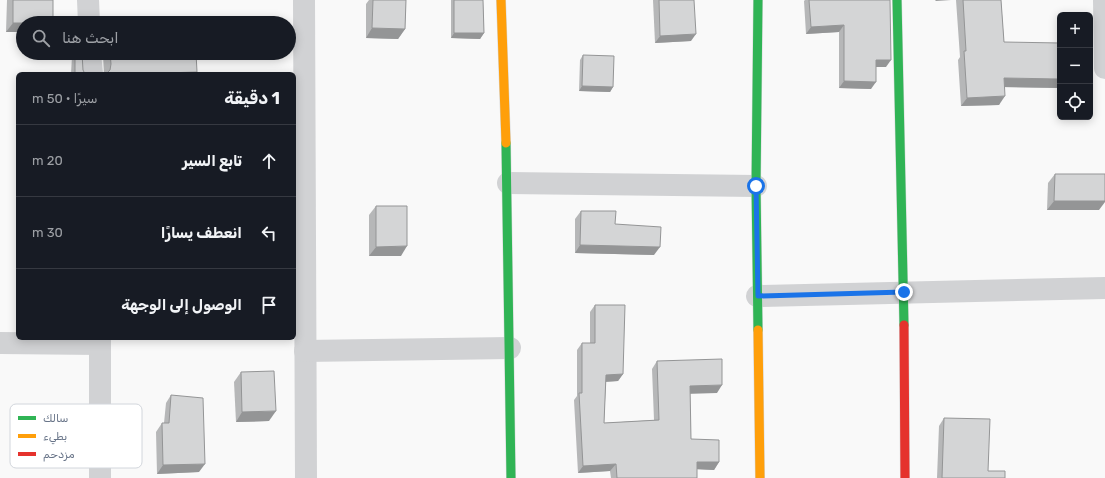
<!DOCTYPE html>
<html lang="ar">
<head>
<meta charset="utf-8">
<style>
  body { margin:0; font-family:Rubik,Cairo,sans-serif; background:#20242c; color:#f1f3f6; direction:rtl }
  .controls { position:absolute; right:12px; top:12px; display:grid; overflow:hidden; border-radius:6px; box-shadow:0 2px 10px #0003 }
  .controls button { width:36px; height:36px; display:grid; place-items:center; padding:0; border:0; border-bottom:1px solid #363941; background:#171b24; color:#f1f3f6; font:20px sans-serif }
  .stop { position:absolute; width:12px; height:12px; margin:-9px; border:3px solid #1a73e8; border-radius:50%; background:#fff }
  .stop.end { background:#1a73e8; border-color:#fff; box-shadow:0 1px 4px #0008 }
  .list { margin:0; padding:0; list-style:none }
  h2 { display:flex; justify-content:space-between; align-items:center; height:52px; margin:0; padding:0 16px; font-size:17px }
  h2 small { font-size:13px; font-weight:400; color:#9ea1a6 }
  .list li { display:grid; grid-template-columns:26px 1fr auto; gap:12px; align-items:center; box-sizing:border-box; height:72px; padding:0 16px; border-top:1px solid #363941 }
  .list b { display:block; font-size:15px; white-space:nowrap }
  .list em { font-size:13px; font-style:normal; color:#9ea1a6 }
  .icon { flex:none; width:22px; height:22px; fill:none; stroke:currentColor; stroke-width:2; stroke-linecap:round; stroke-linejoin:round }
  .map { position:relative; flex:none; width:1105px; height:478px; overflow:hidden; direction:ltr }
  .search { position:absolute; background:#171b24; box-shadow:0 2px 10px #0003; left:16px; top:16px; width:280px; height:44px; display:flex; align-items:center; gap:10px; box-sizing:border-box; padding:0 14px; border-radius:22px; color:#9ea1a6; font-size:15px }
  .panel { position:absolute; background:#171b24; box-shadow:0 2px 10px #0003; left:16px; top:72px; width:280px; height:268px; border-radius:6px; direction:rtl }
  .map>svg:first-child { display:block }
</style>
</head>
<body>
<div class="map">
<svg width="1105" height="478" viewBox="0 0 1105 478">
  <rect width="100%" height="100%" fill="#f9f9f9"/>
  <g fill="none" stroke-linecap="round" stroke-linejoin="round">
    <defs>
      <g id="fast">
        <path d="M897,0l7,325"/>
        <path d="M506,143l5,335"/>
        <path d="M758,330l-2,-144 2,-186"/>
      </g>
      <g id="slow">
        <path d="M501,0l5,143"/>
        <path d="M758,330l2,148"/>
      </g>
      <path id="jam" d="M904,325l1,153"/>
    </defs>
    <use href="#fast" stroke="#d6d7d8" stroke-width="10"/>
    <use href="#slow" stroke="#d6d7d8" stroke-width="10"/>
    <use href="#jam" stroke="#d6d7d8" stroke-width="10"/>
    <g stroke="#d1d2d4" stroke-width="22">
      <path d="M88,0l1,23"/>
      <path d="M304,0l2,478"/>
      <path d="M1104,0l1,68"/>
      <path d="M90,53l2,21"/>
      <path d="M508,183l248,3"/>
      <path d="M757,296l348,-8"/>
      <path d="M100,338v140"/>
      <path d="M0,343l100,1"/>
      <path d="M305,351l205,-3"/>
    </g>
    <use href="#fast" stroke="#30b455" stroke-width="9"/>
    <use href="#slow" stroke="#ff9f0a" stroke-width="9"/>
    <use href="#jam" stroke="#e5322d" stroke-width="9"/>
  </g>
  <g fill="#b6b7b8">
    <path d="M7,0h46l-30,23v9h-17z"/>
    <path d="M369,0h37l-1,29 -7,10 -32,-1v-34z"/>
    <path d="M451,0h32l1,33 -4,6 -29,-1z"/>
    <path d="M653,0h41l-3,41 -36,2z"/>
    <path d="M805,0h85l-4,67h-10l-5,22 -32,-1v-56l-33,2 -2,-33z"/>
    <path d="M956,0h45l3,42 56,46 -55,-1 -6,18 -38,1 -3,-46 2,-3z"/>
    <path d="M74,53h8l1,17 2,4h-14l1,-18z"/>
    <path d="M104,53h92l-1,21h-91l-1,-19z"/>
    <path d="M583,55l30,32 -3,5 -31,-1 1,-31z"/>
    <path d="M1055,174l44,36h-52l1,-27z"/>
    <path d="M376,206l25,50h-32v-41z"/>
    <path d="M581,211l34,13 39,31 -79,-2v-34z"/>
    <path d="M595,305l28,69 -5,7 -12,1 -2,41 50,-3 -2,-51 5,-8 60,32h-27l1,46 28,23 -5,8 -17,-1v9h-86l-1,-7 -32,2 -4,-73 3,-4v-46l5,-7h8v-31z"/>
    <path d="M241,372l28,49 -33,1 -2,-40z"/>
    <path d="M171,395l28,77 -42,2 -1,-42 6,-9h2l2,-20z"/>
    <path d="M944,418l44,53 17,7h-68l2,-52z"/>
  </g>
  <g fill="#949596">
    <path d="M936,0h15l-16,1z"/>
    <path d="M13,23h10v9h-17z"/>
    <path d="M844,25l-5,7 -33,2 5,-7z"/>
    <path d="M372,28l33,1 -7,10 -32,-1z"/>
    <path d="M454,33h30l-4,6 -29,-1z"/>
    <path d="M696,34l-5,7 -36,2 5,-7z"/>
    <path d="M876,60h15l-5,7h-15z"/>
    <path d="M197,72l-2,2h-64z"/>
    <path d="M1004,78l56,1v9l-62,-1z"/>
    <path d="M844,81l32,1 -5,7 -32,-1z"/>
    <path d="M582,86l31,1 -3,5 -31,-1z"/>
    <path d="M1005,96l-6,9 -38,1 6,-8z"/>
    <path d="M1054,201h51v1l-6,8h-52z"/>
    <path d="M580,245l80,2 -6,8 -79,-2z"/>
    <path d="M407,246l-6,10h-32l7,-9z"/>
    <path d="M623,374l-5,7 -17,1 5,-7z"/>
    <path d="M722,385l-5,8 -32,1 5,-8z"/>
    <path d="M276,411l-7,10 -33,1 6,-10z"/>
    <path d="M697,462h22l-5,8 -22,-1z"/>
    <path d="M205,464l-6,8 -42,2 6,-9z"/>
    <path d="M616,464l-6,7 -32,2 5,-7z"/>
  </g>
  <g fill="#d4d5d6" stroke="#949596">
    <rect x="13" y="0" width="40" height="23"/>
    <path d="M373,0h33l-1,29 -33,-1z"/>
    <path d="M454,0h29l1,33h-30z"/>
    <path d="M659,0h35l2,34 -36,2z"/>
    <path d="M809,0h81l1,60h-15v22l-32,-1v-56l-33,2z"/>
    <path d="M963,0h38l3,42 56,1v36l-56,-1 1,18 -38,2 -3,-47h2z"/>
    <path d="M75,53h7l1,17 2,4h-10z"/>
    <path d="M110,53h86l1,19 -66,2h-25l4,-4 1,-6z"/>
    <path d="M583,55l31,1 -1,31 -31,-1z"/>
    <path d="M1055,174h50v27h-51z"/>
    <path d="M376,206h31v40l-31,1z"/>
    <path d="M581,211h35l-1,13 46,3 -1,20 -80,-2z"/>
    <path d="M595,305h30l-2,69 -17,1 -2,48 55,-3 -2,-59 65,-2v26l-32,1 1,53 28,1v22h-22v16h-80l-1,-14 -33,2 -4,-73h3v-50h13z"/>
    <path d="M274,371l2,40 -34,1 -1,-40z"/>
    <path d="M171,395l32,3 2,66 -42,1 -1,-42h7z"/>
    <path d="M944,418l46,1 -2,52h17v7h-63z"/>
  </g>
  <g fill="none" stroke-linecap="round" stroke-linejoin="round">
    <path stroke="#1a73e8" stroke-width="5" d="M756,186l2,110 146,-4"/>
  </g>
  <rect x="10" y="404" width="132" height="64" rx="6" fill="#fff" stroke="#d2d6dc" stroke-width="1"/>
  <rect x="18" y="416" width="18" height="4" fill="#30b455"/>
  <rect x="18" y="434" width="18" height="4" fill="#ff9f0a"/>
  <rect x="18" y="452" width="18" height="4" fill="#e5322d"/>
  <g font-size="11" fill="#697589">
    <text x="43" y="422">سالك</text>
    <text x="43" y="440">بطيء</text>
    <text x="43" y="458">مزدحم</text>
  </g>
</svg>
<div class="controls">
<button>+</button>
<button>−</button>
<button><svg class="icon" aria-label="locate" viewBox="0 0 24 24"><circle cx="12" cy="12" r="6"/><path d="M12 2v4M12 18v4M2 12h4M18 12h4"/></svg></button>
</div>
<div class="stop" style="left:756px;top:186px"></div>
<div class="stop end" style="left:904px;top:292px"></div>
<div class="search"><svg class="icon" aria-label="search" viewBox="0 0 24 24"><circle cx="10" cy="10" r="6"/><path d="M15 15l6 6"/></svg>ابحث هنا</div>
<section class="panel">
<h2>1 دقيقة<small>سيرًا · 50 m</small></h2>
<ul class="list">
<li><svg class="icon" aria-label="ahead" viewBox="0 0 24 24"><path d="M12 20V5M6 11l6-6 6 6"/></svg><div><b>تابع السير</b></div><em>20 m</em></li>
<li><svg class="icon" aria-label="left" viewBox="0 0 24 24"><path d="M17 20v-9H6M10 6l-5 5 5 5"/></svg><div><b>انعطف يسارًا</b></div><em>30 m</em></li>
<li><svg class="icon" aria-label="arrive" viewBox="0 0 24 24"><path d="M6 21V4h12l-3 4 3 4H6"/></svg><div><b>الوصول إلى الوجهة</b></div></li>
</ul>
</section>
</div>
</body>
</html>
